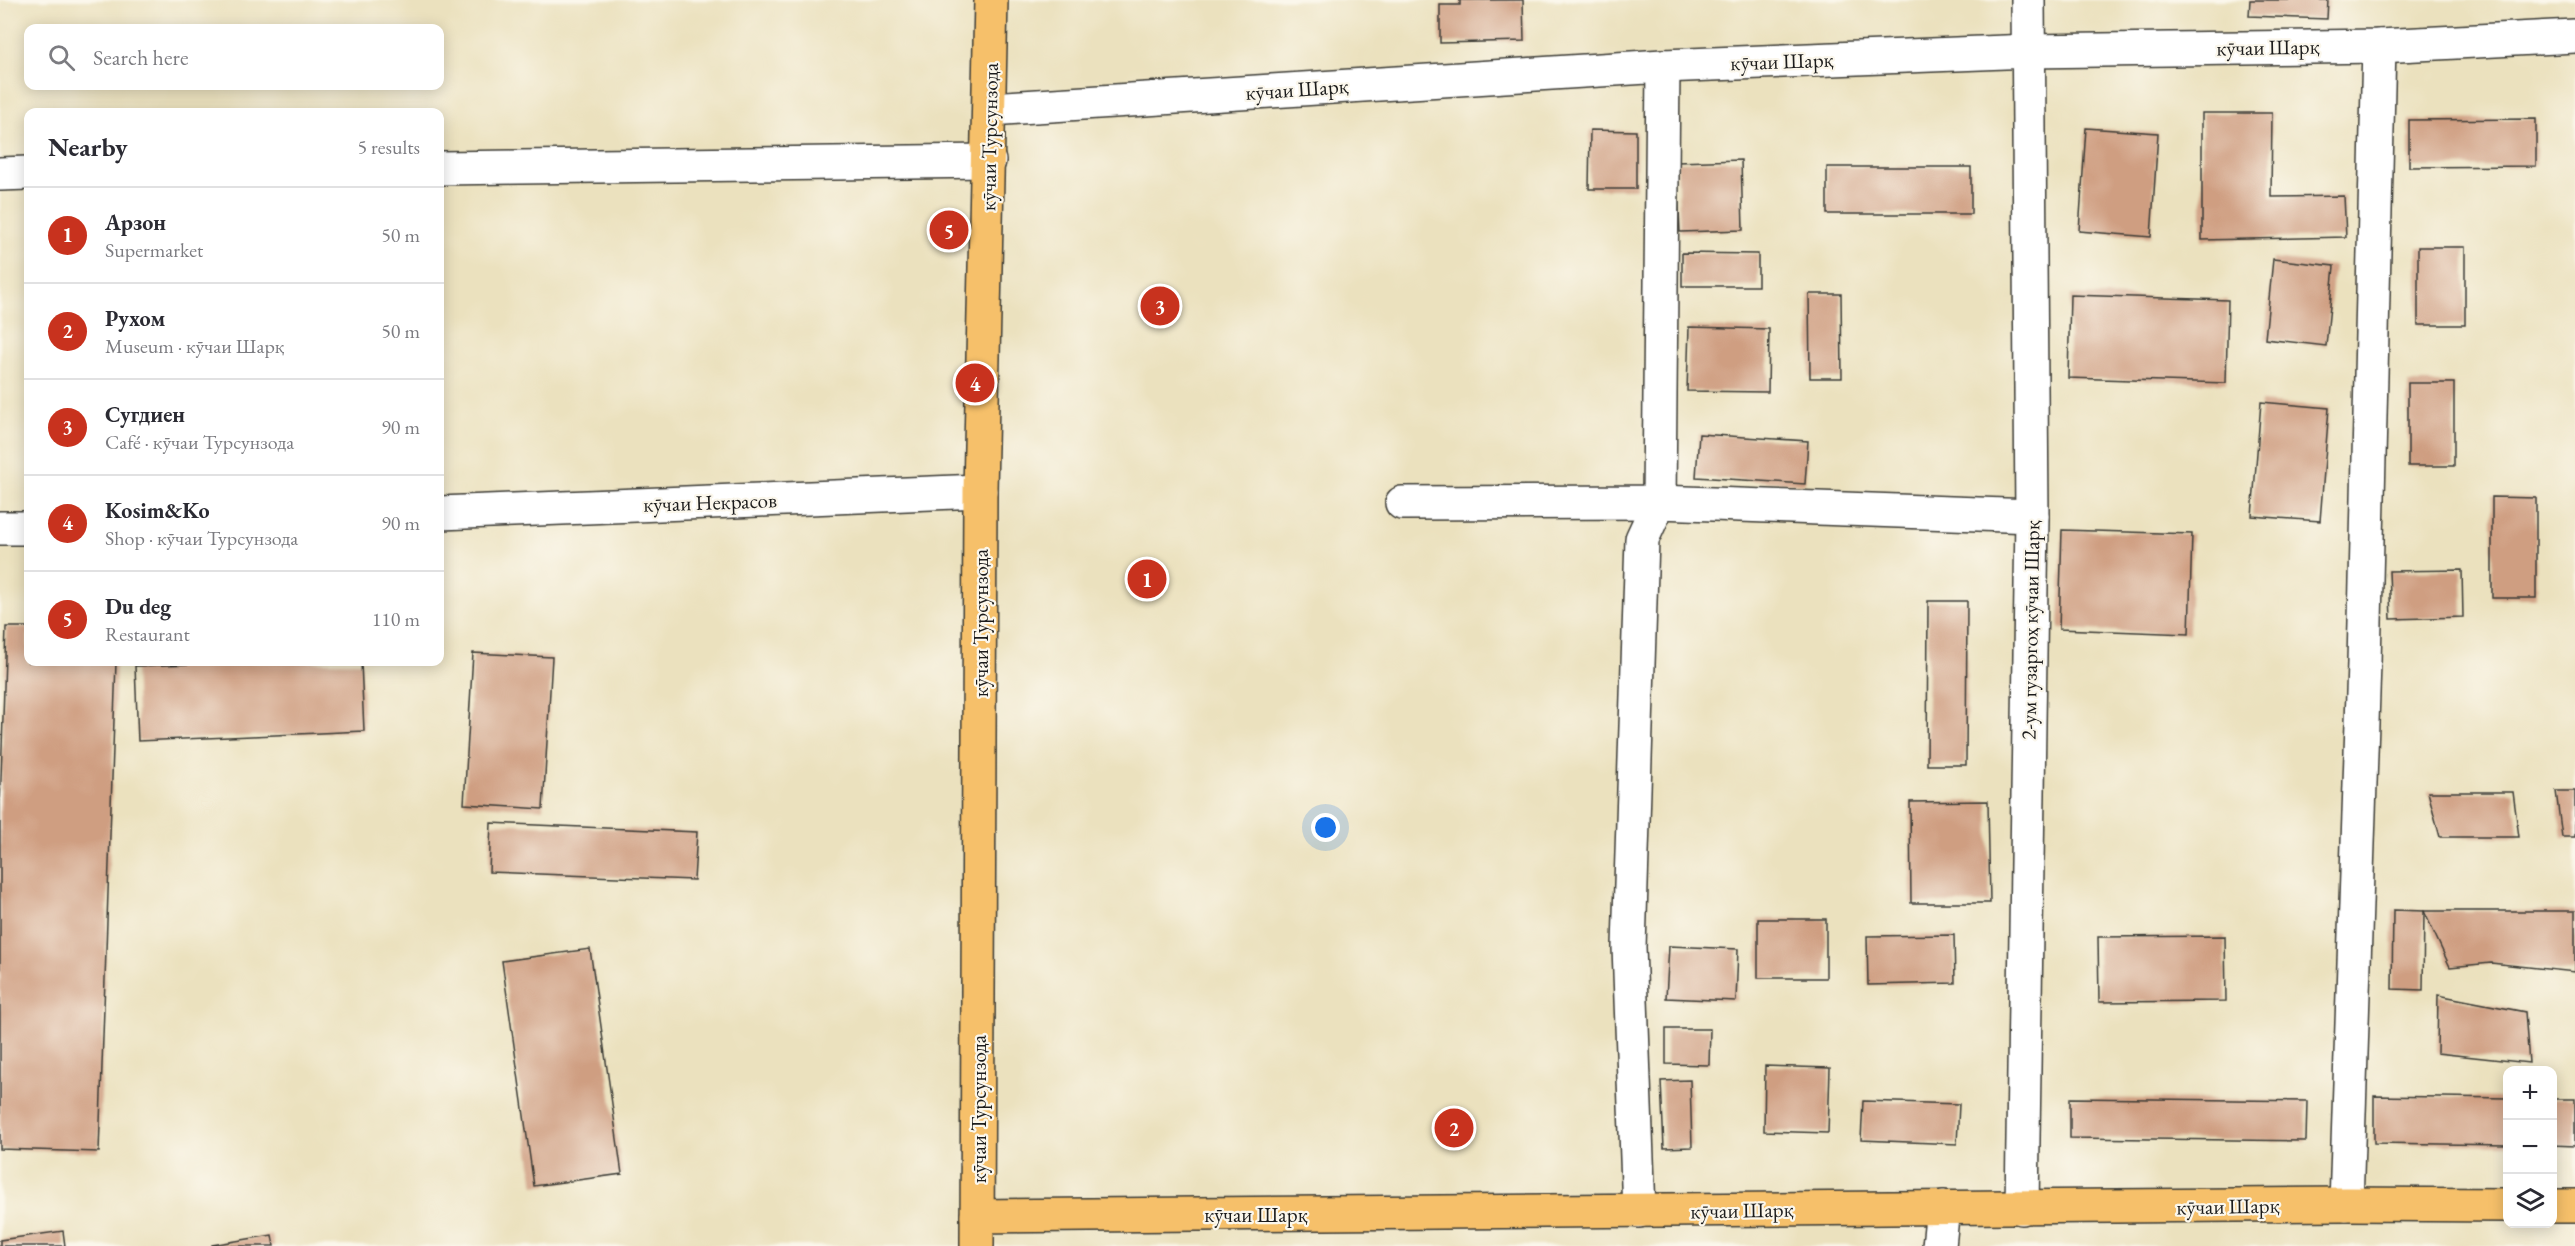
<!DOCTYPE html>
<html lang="en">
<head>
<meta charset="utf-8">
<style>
  body { margin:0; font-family:"EB Garamond",serif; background:#f2f2f3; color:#2b2b33 }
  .controls { position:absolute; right:18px; bottom:18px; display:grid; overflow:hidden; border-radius:12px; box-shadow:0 3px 15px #0003 }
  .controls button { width:54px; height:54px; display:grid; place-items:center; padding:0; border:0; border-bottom:2px solid #e1e1e2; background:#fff; color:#2b2b33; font:30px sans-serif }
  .you { position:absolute; left:1326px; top:828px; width:21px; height:21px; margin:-15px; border:4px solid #fff; border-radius:50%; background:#1a73e8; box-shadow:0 0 0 9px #1a73e833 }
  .badge { display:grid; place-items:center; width:39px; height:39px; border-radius:50%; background:#c8321e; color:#fff; font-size:20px; font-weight:700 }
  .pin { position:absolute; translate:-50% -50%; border:3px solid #fff; box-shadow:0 2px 6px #0006 }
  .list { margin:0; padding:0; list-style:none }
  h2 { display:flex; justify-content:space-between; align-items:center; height:78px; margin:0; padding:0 24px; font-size:26px }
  h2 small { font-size:20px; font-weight:400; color:#7c7c81 }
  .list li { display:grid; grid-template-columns:39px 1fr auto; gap:18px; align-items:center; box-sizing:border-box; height:96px; padding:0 24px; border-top:2px solid #e1e1e2 }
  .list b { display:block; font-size:22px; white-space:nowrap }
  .list p { margin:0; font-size:20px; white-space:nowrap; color:#7c7c81 }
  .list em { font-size:20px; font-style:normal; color:#7c7c81 }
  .icon { flex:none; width:33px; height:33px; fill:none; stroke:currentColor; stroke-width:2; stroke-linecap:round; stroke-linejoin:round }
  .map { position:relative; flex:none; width:2575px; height:1246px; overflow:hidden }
  .search { position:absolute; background:#fff; box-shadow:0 3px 15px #0003; left:24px; top:24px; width:420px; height:66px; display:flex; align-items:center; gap:15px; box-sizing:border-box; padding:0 21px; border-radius:12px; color:#7c7c81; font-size:22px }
  .panel { position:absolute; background:#fff; box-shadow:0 3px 15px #0003; left:24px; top:108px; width:420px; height:558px; border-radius:12px }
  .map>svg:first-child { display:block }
</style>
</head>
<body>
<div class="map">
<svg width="2575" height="1246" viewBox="0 0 2575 1246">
  <rect width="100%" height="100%" fill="#fbf7ec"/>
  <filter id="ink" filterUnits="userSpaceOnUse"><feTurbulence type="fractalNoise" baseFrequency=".0167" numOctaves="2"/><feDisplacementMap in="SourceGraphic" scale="12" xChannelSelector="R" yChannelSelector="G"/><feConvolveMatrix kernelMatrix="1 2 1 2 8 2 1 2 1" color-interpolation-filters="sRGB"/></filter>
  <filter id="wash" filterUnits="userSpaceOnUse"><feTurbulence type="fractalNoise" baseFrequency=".008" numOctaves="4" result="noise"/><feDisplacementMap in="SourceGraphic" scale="24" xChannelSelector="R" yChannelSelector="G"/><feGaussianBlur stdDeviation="1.35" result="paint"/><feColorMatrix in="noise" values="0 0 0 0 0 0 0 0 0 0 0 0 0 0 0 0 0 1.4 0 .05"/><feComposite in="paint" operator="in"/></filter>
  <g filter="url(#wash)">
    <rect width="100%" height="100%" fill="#ebe1be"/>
    <g id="blocks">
      <g fill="#cf9e81">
        <path d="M1460,0h63l1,41 -84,2v-38h20z"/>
        <path d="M2250,0h78l-1,19 -78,-3z"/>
        <path d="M2202,113h70l-1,84 73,-1 2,41 -144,3z"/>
        <path d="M2536,119v47l-127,1v-47z"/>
        <path d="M2086,128l72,5 -7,104 -72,-6z"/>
        <path d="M1590,130l46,1v58h-47z"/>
        <path d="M1741,160l2,70 -63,2 -3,-70z"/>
        <rect x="1827" y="167" width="144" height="47"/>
        <rect x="2418" y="247" width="47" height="78"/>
        <path d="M1682,253l76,1v32h-76z"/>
        <path d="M2273,259l61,7 -8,80 -61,-7z"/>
        <path d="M1809,294h32l1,84h-32z"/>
        <path d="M2070,295l158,5 -2,83 -158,-5z"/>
        <path d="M1689,327l80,2 -1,63 -81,-1z"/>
        <rect x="2408" y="383" width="46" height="83"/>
        <path d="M2261,402l68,6 -9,113 -68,-5z"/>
        <path d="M1699,434l109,7 -3,43 -109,-7z"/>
        <path d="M2492,497l44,1v100h-44z"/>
        <path d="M2062,530l130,4 -3,100 -130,-5z"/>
        <path d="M2462,570l1,47 -72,2 -2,-48z"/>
        <path d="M1928,601h39l-1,164h-39z"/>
        <path d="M6,627h22v35h88l-17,490 -99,-3v-342z"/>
        <path d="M473,653l79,4 -9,152 -79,-5z"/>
        <path d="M253,662h108l3,69 -226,10 -3,-75z"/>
        <path d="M2556,791h19v46h-13z"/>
        <path d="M2428,792h85l6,45h-79z"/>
        <path d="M1988,801l2,102h-79l-1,-101z"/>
        <path d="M491,823l206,9 -3,48 -205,-8z"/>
        <path d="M2393,910l31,1 -1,79 -31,-1z"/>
        <path d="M2424,911h151v61l-84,-9 -41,4z"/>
        <rect x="1758" y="919" width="68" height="59"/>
        <path d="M1954,935l1,48 -87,2 -1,-49z"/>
        <path d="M2225,936l1,65 -127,1 -1,-65z"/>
        <path d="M1669,946l69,3 -2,52 -70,-3z"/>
        <path d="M590,949l32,225 -88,12 -32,-225z"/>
        <path d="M2438,995l87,17 4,51 -92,-10z"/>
        <path d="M1666,1029h44l-1,36 -43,-1z"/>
        <path d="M1765,1066l65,2 -2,65 -64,-2z"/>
        <path d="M1690,1080l2,67 -28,1 -3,-67z"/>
        <path d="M2374,1096l134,2v47l-134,-2z"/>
        <path d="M2070,1098l237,3 -1,40 -236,-3z"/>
        <path d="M2552,1099h23v47l-23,-1z"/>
        <path d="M1863,1101l96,3 -2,40 -96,-4z"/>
        <path d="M63,1231l2,15h-65v-6z"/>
        <path d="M272,1235l2,11h-62v-1z"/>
      </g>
    </g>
  </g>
  <g filter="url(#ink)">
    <use href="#blocks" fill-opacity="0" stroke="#3b3a34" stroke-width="1.5"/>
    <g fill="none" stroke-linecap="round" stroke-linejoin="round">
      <defs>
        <g id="minor">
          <path d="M990,109l673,-43 367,-15 349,-5 196,-10"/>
          <path d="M440,168l549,-7"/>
          <path d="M0,174l28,-1"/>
          <path d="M1402,503l257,-1 4,-436"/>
          <path d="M440,513l540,-22"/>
          <path d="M0,528h28"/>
          <path d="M2346,1204l18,-541 15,-617"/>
          <path d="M2022,1208l10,-692 -4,-516"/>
          <path d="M1639,1211l-10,-264 13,-408 17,-37 373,14"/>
          <path d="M1939,1246l4,-39"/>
        </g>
        <g id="major">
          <path d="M2552,1206h23"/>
          <path d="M977,1216l1369,-12 162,1"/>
          <path d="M977,1246l3,-755 11,-491"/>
        </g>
      </defs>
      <use href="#minor" stroke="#3b3a34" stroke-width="36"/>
      <use href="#major" stroke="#3b3a34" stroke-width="36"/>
      <use href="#minor" stroke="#fff" stroke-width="33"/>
      <use href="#major" stroke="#f6c06b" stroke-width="33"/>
    </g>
  </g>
  <g text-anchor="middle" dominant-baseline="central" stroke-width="4.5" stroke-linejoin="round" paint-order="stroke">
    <g font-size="21" fill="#1c1c1c" stroke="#fbf7ec">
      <text transform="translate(2268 47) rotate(-1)">кӯчаи Шарқ</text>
      <text transform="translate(1782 61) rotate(-2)">кӯчаи Шарқ</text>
      <text transform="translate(1297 89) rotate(-4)">кӯчаи Шарқ</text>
      <text transform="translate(989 137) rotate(-89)">кӯчаи Турсунзода</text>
      <text transform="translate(710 502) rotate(-2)">кӯчаи Некрасов</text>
      <text transform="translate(980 623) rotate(-90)">кӯчаи Турсунзода</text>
      <text transform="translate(2030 630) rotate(-89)">2-ум гузаргоҳ кӯчаи Шарқ</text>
      <text transform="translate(978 1109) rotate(-90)">кӯчаи Турсунзода</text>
      <text transform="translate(2228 1206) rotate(-1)">кӯчаи Шарқ</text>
      <text transform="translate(1742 1210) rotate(-1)">кӯчаи Шарқ</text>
      <text x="1256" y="1214">кӯчаи Шарқ</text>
    </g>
  </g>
</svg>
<div class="controls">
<button>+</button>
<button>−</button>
<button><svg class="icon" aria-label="layers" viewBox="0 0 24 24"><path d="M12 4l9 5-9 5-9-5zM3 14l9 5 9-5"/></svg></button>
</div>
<div class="you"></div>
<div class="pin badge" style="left:1147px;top:579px">1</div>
<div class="pin badge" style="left:1454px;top:1128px">2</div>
<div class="pin badge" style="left:1160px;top:306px">3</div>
<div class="pin badge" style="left:975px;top:383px">4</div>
<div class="pin badge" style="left:949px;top:230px">5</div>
<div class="search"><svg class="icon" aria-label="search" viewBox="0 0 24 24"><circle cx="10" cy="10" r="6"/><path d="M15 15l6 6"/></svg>Search here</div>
<section class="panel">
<h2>Nearby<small>5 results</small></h2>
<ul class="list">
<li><span class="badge">1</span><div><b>Арзон</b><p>Supermarket</p></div><em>50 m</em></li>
<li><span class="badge">2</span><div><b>Рухом</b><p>Museum · кӯчаи Шарқ</p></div><em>50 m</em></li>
<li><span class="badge">3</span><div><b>Сугдиен</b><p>Café · кӯчаи Турсунзода</p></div><em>90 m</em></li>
<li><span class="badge">4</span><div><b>Kosim&amp;Ko</b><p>Shop · кӯчаи Турсунзода</p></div><em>90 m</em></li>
<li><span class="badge">5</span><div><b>Du deg</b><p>Restaurant</p></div><em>110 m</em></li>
</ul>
</section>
</div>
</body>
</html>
